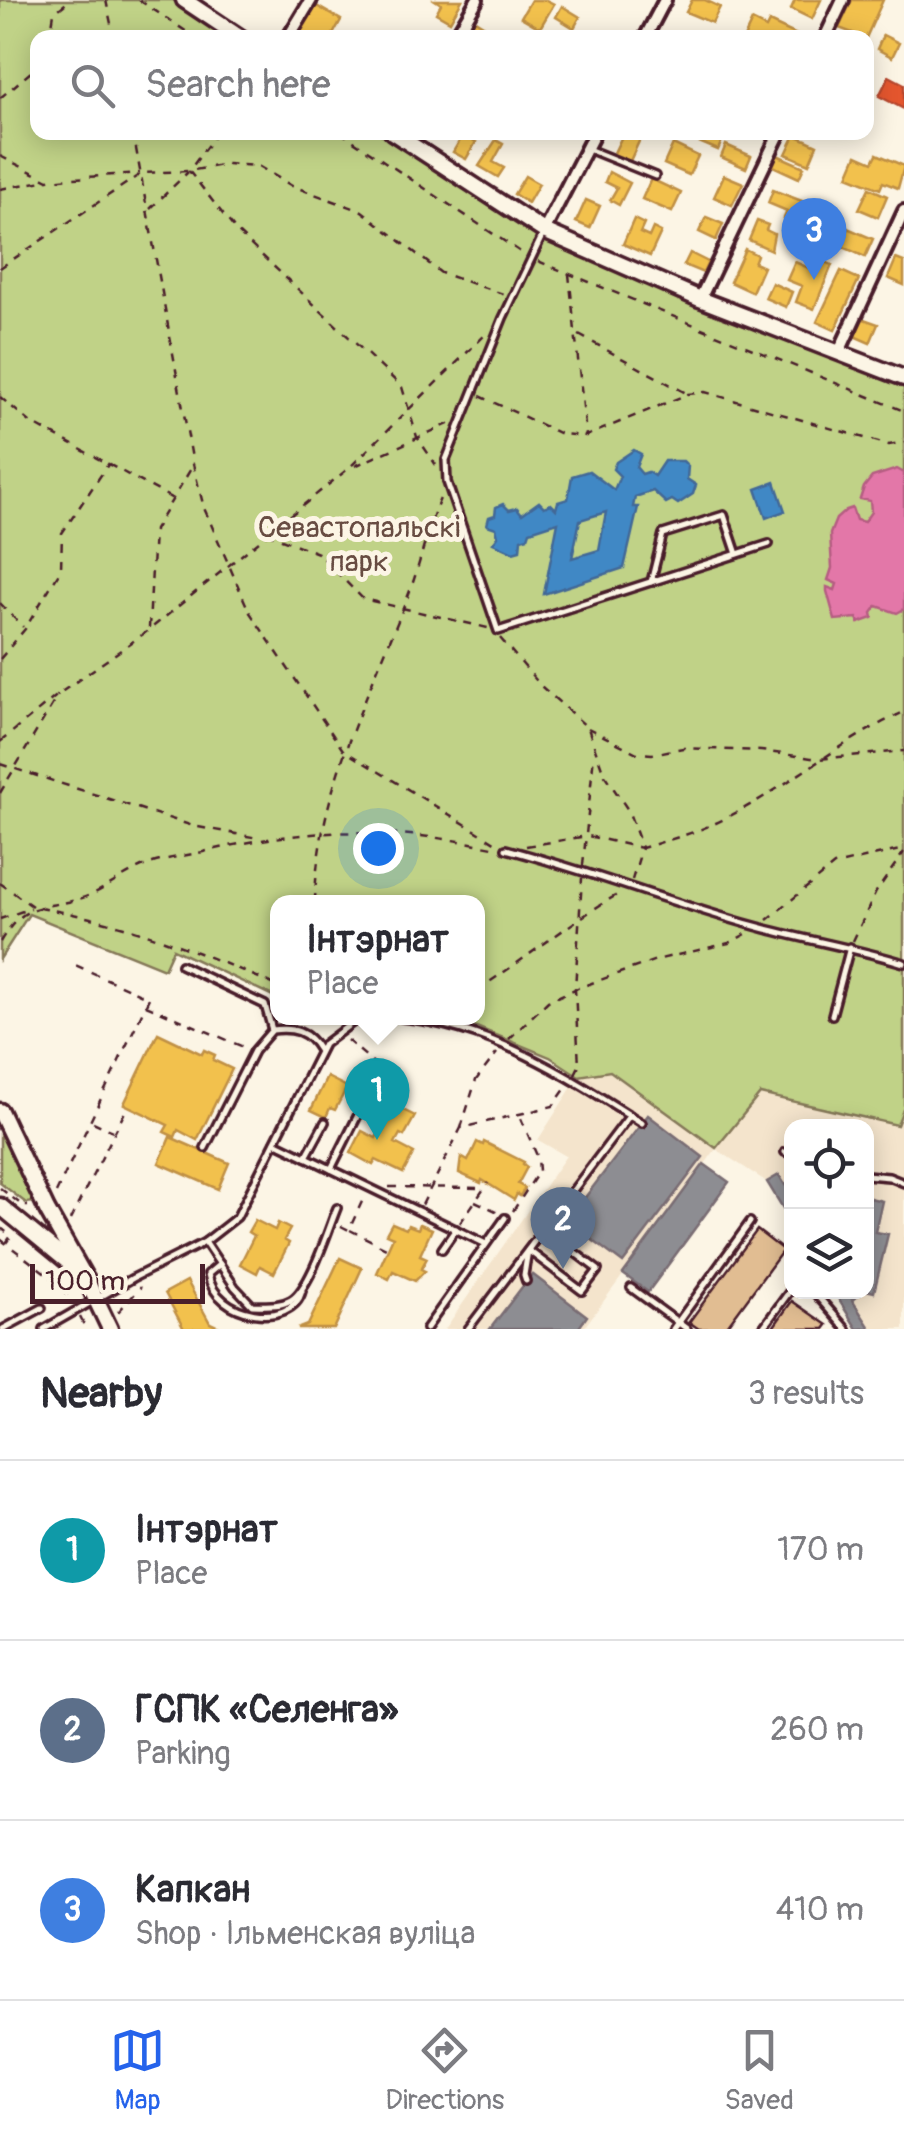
<!DOCTYPE html>
<html lang="en">
<head>
<meta charset="utf-8">
<style>
  body { margin:0; font-family:Pangolin,sans-serif; background:#f7f7f7; color:#2b2b33 }
  .controls { position:absolute; right:30px; bottom:30px; display:grid; overflow:hidden; border-radius:20px; box-shadow:0 5px 25px #0003 }
  .controls button { width:90px; height:90px; display:grid; place-items:center; padding:0; border:0; border-bottom:2px solid #e1e1e2; background:#fff; color:#2b2b33; font:50px sans-serif }
  .scale { position:absolute; left:30px; bottom:25px; width:175px; box-sizing:border-box; padding-left:10px; border:5px solid #4a1f2b; border-top:0; font-size:28px; line-height:35px; white-space:nowrap; color:#4a1f2b; -webkit-text-stroke:8px #fcf5e5; paint-order:stroke }
  .you { position:absolute; left:378px; top:848px; width:35px; height:35px; margin:-25px; border:8px solid #fff; border-radius:50%; background:#1a73e8; box-shadow:0 0 0 15px #1a73e833 }
  .badge { display:grid; place-items:center; width:65px; height:65px; border-radius:50%; background:#2563eb; color:#fff; font-size:32px; font-weight:700 }
  .pin { position:absolute; translate:-50% -82px; filter:drop-shadow(0 2px 5px #0008) }
  .pin::after { content:''; position:absolute; top:52px; width:35px; height:30px; background:inherit; clip-path:polygon(0 0,100% 0,50% 100%) }
  .popup { position:absolute; left:270px; top:895px; width:215px; height:130px; box-sizing:border-box; display:grid; place-content:center; border-radius:20px; background:#fff; filter:drop-shadow(0 2px 8px #0005); font-size:32px; white-space:nowrap; color:#7c7c81 }
  .popup b { font-size:38px; color:#2b2b33 }
  .popup::after { content:''; position:absolute; left:50%; top:100%; margin-left:-20px; border:20px solid transparent; border-top-color:#fff }
  .list { margin:0; padding:0; list-style:none }
  h2 { display:flex; justify-content:space-between; align-items:center; height:130px; margin:0; padding:0 40px; font-size:42px }
  h2 small { font-size:32px; font-weight:400; color:#7c7c81 }
  .list li { display:grid; grid-template-columns:65px 1fr auto; gap:30px; align-items:center; box-sizing:border-box; height:180px; padding:0 40px; border-top:2px solid #e1e1e2 }
  .list b { display:block; font-size:38px; white-space:nowrap }
  .list p { margin:0; font-size:32px; white-space:nowrap; color:#7c7c81 }
  .list em { font-size:32px; font-style:normal; color:#7c7c81 }
  .icon { flex:none; width:55px; height:55px; fill:none; stroke:currentColor; stroke-width:2; stroke-linecap:round; stroke-linejoin:round }
  .map { position:relative; flex:none; width:904px; height:1329px; overflow:hidden }
  .search { position:absolute; background:#fff; box-shadow:0 5px 25px #0003; left:30px; right:30px; top:30px; height:110px; display:flex; align-items:center; gap:25px; box-sizing:border-box; padding:0 35px; border-radius:20px; color:#7c7c81; font-size:38px }
  .sheet { height:670px; background:#fff }
  nav { display:flex; justify-content:space-around; align-items:center; box-sizing:border-box; height:140px; border-top:2px solid #e1e1e2; background:#fff; font-size:28px; color:#7c7c81 }
  nav a { display:grid; justify-items:center; gap:5px }
  nav .on { color:#2563eb }
  .map>svg:first-child { display:block }
</style>
</head>
<body>
<div class="map">
<svg width="904" height="1329" viewBox="0 0 904 1329">
  <rect width="100%" height="100%" fill="#fcf5e5"/>
  <filter id="ink" filterUnits="userSpaceOnUse"><feTurbulence type="fractalNoise" baseFrequency=".01" numOctaves="2"/><feDisplacementMap in="SourceGraphic" scale="20" xChannelSelector="R" yChannelSelector="G"/><feConvolveMatrix kernelMatrix="1 2 1 2 8 2 1 2 1" color-interpolation-filters="sRGB"/></filter>
  <g filter="url(#ink)">
    <path fill="#f4e4cc" d="M609,1071l106,77 45,-54 136,31 8,-18v222h-47l-23,-37h32v-166h-74l-1,97 -24,-41 -51,-33 -133,180h-138l121,-173 -28,-16 41,-64z"/>
    <g fill="#c0d287" stroke="#857859" stroke-width="2.5">
      <path d="M0,0h173l57,37 -192,1v94l341,1 162,101 363,149v724l-7,18 -137,-31 -44,54 -106,-77 -31,5 -29,-19 -96,-39h23v-116h-200v96l-104,-49 -9,20 -135,-55 -29,45z"/>
      <path d="M0,1131l35,71 -9,1 -26,-20z"/>
    </g>
    <g fill="#f2c14e" stroke="#c09044" stroke-width="2.5">
      <path d="M435,0h27l-12,21 -14,-8 5,-9z"/>
      <path d="M531,0h15l8,4 -14,24 -19,-11z"/>
      <path d="M692,0h13l15,7 -8,16 -26,-11z"/>
      <path d="M795,0h26l-9,19 -21,-10z"/>
      <path d="M852,0h31l-17,38 -27,-10z"/>
      <path d="M315,5l26,15 -10,18h-35z"/>
      <path d="M562,6l18,11 -6,11 -18,-11z"/>
      <path d="M475,20l21,13 -2,5h-29z"/>
      <path d="M752,21l14,7 3,-6 28,13 -2,3h-51z"/>
      <path d="M883,35l16,8 -7,14 -15,-8z"/>
      <path d="M624,132l17,5 -12,26 -16,-8z"/>
      <path d="M703,132h29l-3,9 -6,-3 -5,12 -19,-8z"/>
      <path d="M463,135l13,7 -10,17 -13,-7z"/>
      <path d="M795,135l22,10 -8,19 -23,-10z"/>
      <path d="M496,140l7,4 -10,18 11,6 -6,9 -19,-11z"/>
      <path d="M673,144l25,12 -9,19 -25,-11z"/>
      <path d="M726,145l25,11 -5,12 -25,-11z"/>
      <path d="M877,154l27,12 -6,22 -15,-6 -3,7 -32,-13 9,-21 16,7z"/>
      <path d="M777,155l27,12 -5,11 -26,-12z"/>
      <path d="M609,172l21,11 -11,22 -9,-5 7,-12 -12,-6z"/>
      <path d="M724,175l19,8 -11,22 -18,-8z"/>
      <path d="M525,176l14,8 -11,19 -14,-9z"/>
      <path d="M651,179l30,14 -9,19 -30,-13z"/>
      <path d="M869,188l18,8 -9,21 -19,-8z"/>
      <path d="M773,190l29,11 -8,21 -10,-4 3,-7 -19,-8z"/>
      <path d="M586,200l14,6 -10,22 -14,-6z"/>
      <path d="M706,217l17,7 -7,16 -17,-8z"/>
      <path d="M634,219l10,5 -4,9 9,4 4,-9 8,4 -11,24 -27,-12z"/>
      <path d="M757,221l11,4 -2,5 8,4 -3,16 -22,-10z"/>
      <path d="M845,227l28,12 -8,18 -28,-13z"/>
      <path d="M745,249l12,6 -3,8 9,4 -11,25 -22,-10z"/>
      <path d="M690,253l18,9 -5,11 -19,-8z"/>
      <path d="M815,258l17,7 -18,44 -18,-7 6,-16 -15,-6 8,-18 16,7z"/>
      <path d="M896,259l8,3v23l-16,-7z"/>
      <path d="M841,271l18,8 -24,51 -18,-8z"/>
      <path d="M772,283l20,9 -6,15 -21,-9z"/>
      <path d="M861,318l17,6 -8,19 -16,-7z"/>
      <path d="M158,1033l44,21 2,-4 11,5 -2,5 19,9 -35,71 -19,-10 -3,7 -11,-5 4,-7 -44,-21z"/>
      <path d="M327,1077l20,10 -12,23 -5,-2 -4,9 -15,-7z"/>
      <path d="M393,1105l22,11 -11,20 -4,-2 -5,9 19,10 -11,20 -27,-13 -3,5 -22,-12 11,-22 14,7z"/>
      <path d="M170,1137l59,26 -11,26 -59,-26z"/>
      <path d="M477,1142l6,3 1,-3 40,20 -1,2 4,3 -9,17 7,4 -5,8 -3,-2 -3,6 -32,-20 -1,3 -22,-10 2,-16 7,4z"/>
      <path d="M255,1220l20,10 3,-7 12,6 -6,11 5,3 -15,30 -14,-7 -3,7 -17,-9 14,-28 -6,-4z"/>
      <path d="M392,1223l14,6 2,-4 10,4 2,-5 12,5 -12,26 7,3 -6,11 4,2 -10,10 -22,-10 -4,8 -12,-6 16,-36 -7,-3z"/>
      <path d="M340,1258l22,10 -28,61h-36l10,-4z"/>
      <path d="M187,1281l23,42 13,6h-39l-19,-36z"/>
    </g>
    <path fill="#e4572e" stroke="#b6462d" stroke-width="2.5" d="M889,76l15,8v25l-25,-13z"/>
    <g fill="#3f88c5" stroke="#426897" stroke-width="2.5" fill-rule="evenodd">
      <path d="M634,450l7,4 -5,13 6,7 6,-2 6,4 10,-15h19l5,5 -1,13 9,6 -3,9 -15,10 -6,-4 -6,3 -13,-12 -18,6 -2,10h5l-14,61 -80,26 14,-72 -28,9 -2,6 -7,2 -1,11 -7,2 -20,-9 5,-7 -2,-8 -9,-3 2,-8 6,-2 1,-8 7,-3 6,6 8,-2 5,6 17,-12 5,5 7,-3 5,5 2,-7 10,-3 4,-23 17,-5 25,19 6,-14 -7,-7 3,-7zM606,512l-7,38 -27,8 8,-38z"/>
      <path d="M775,482l10,29 -19,7 -10,-29z"/>
    </g>
    <path fill="#e377a8" stroke="#b55d82" stroke-width="2.5" d="M897,469l7,4v136l-7,4 -20,-7 -5,7 1,5 -14,5 -2,-5 -22,2 -8,-29v-4l8,3 2,-6 -9,-4 4,-12 -2,-34 6,-15 10,-9 6,-2 4,12 8,2 7,-10 -1,-11 -10,-2 4,-12 8,-10z"/>
    <g fill="#8d8d92" stroke="#796c73" stroke-width="2.5">
      <path d="M648,1115l55,42 -80,106 -56,-42z"/>
      <path d="M704,1164l25,18 -81,110 -25,-18z"/>
      <path d="M779,1175l6,10 7,-4v42l-25,-41z"/>
      <path d="M866,1197l16,4 -7,31 13,2 -14,58 -8,-2z"/>
      <path d="M532,1274l55,42 -9,13h-88z"/>
      <path d="M834,1292h29l-11,8 18,28 -13,1z"/>
    </g>
    <g fill="#e1bd92" stroke="#4a1f2b" stroke-width="2.5">
      <path d="M757,1230l26,20 -58,79h-26l-10,-7z"/>
      <path d="M792,1301l35,24 -3,4h-52z"/>
    </g>
    <g fill="none" stroke-linecap="round" stroke-linejoin="round">
      <defs>
        <g id="lane">
          <path d="M588,149l67,27"/>
          <path d="M544,232l-41,86 -57,142 1,22 51,149 271,-87"/>
          <path d="M651,582l12,-48 61,-19 13,39"/>
          <path d="M506,849c84,22 165,54 249,77 50,14 100,22 149,37"/>
          <path d="M181,965l84,40 7,25"/>
          <path d="M832,1015l18,-68"/>
          <path d="M402,1018c88,8 166,58 240,105"/>
          <path d="M275,1142l211,102"/>
          <path d="M205,1148l49,-97 18,-21c21,-3 36,1 47,20"/>
          <path d="M785,1152l7,2"/>
          <path d="M306,1157l19,-35"/>
          <path d="M331,1169l34,-68"/>
          <path d="M866,1175l23,2 15,6"/>
          <path d="M205,1242l30,45 17,18c13,0 27,2 39,-5 19,-11 37,-70 46,-92"/>
          <path d="M442,1249l14,-20"/>
          <path d="M220,1264l-12,10c7,45 84,55 94,17"/>
          <path d="M526,1281l-2,-6 4,-25 54,41 16,-21 -54,-41"/>
          <path d="M631,1288l56,41"/>
          <path d="M814,1292l32,37"/>
          <path d="M3,1329l39,-21"/>
          <path d="M44,1329l89,-51 72,-36 32,-25 87,-173 32,-24 9,-2"/>
          <path d="M426,1329l79,-111"/>
          <path d="M468,1329l162,-214"/>
          <path d="M673,1329l77,-107"/>
          <path d="M762,1329l30,-41"/>
        </g>
        <g id="street">
          <path d="M288,38l23,-38"/>
          <path d="M455,38l22,-38"/>
          <path d="M645,38l20,-38"/>
          <path d="M825,38l18,-38"/>
          <path d="M544,231l51,-99"/>
          <path d="M700,299l80,-167"/>
          <path d="M839,352l65,-141"/>
        </g>
        <g id="secondary">
          <path d="M184,0l57,38"/>
          <path d="M392,132l152,99 156,68 204,79"/>
          <path d="M0,1111l47,99 40,71"/>
          <path d="M0,1206l78,64 9,11 23,48"/>
        </g>
      </defs>
      <use href="#lane" stroke="#4a1f2b" stroke-width="12"/>
      <use href="#street" stroke="#4a1f2b" stroke-width="18"/>
      <use href="#secondary" stroke="#4a1f2b" stroke-width="21"/>
      <g stroke="#4a1f2b" stroke-width="2.5" stroke-dasharray="8 8" stroke-linecap="butt">
        <path d="M106,0l8,38"/>
        <path d="M139,0l57,38"/>
        <path d="M50,38l4,-25 16,-13"/>
        <path d="M0,98l38,-32"/>
        <path d="M133,132l60,332 11,44 45,103 94,139 155,94"/>
        <path d="M217,132l-28,39 48,61 165,155 15,50 19,28"/>
        <path d="M340,132l182,121"/>
        <path d="M0,156l48,24 92,-7"/>
        <path d="M0,189l48,-9"/>
        <path d="M150,209l38,-37"/>
        <path d="M538,261l366,150"/>
        <path d="M0,268l142,-95 47,-2 38,-7 31,2 34,20 70,25 79,62 65,22"/>
        <path d="M569,274l17,161"/>
        <path d="M579,335l107,58"/>
        <path d="M480,396l81,38 25,2 102,-42 17,-2 184,53 15,-3"/>
        <path d="M0,397l30,25 143,77"/>
        <path d="M355,466l98,-44"/>
        <path d="M266,533l52,20 45,46 125,29"/>
        <path d="M0,603l23,24"/>
        <path d="M149,628l5,-98 38,-63"/>
        <path d="M500,638l42,49 46,41 16,46 24,36 14,38c30,-9 60,-17 88,-32 60,-31 112,-76 174,-104"/>
        <path d="M0,659l25,-30 36,-60 1,-36 47,-70"/>
        <path d="M588,728l49,25 15,1 31,-6 78,3 58,8 85,-8"/>
        <path d="M0,742l60,-49 89,-63 200,-162 138,-135"/>
        <path d="M0,764l193,62 65,12"/>
        <path d="M0,793l58,-98"/>
        <path d="M526,846l62,-10 54,12 -10,32"/>
        <path d="M583,865l11,-111"/>
        <path d="M0,883l32,23"/>
        <path d="M315,902c2,-110 53,-205 93,-306 13,-33 19,-69 34,-102"/>
        <path d="M39,908c83,12 162,44 238,78"/>
        <path d="M0,919l31,-11"/>
        <path d="M767,920l67,-55 70,-16"/>
        <path d="M853,941l23,-49 28,-40"/>
        <path d="M0,942c28,-47 49,-30 90,-47 19,-8 35,-21 54,-29 18,-7 40,-10 59,-14 106,-26 189,-25 295,-4"/>
        <path d="M477,990c49,-31 93,-68 143,-97"/>
        <path d="M146,1005l102,44"/>
        <path d="M509,1039l39,-38 27,-12 81,-29 73,-17 19,-10"/>
        <path d="M347,1040l36,31 -15,25"/>
        <path d="M575,1074l4,-8 -4,-77 7,-111"/>
        <path d="M93,1122l20,9"/>
        <path d="M461,1128l15,-48 21,-27"/>
        <path d="M389,1187l95,1"/>
        <path d="M0,1188l23,18h5"/>
        <path d="M56,1193l93,-195 -78,-35"/>
        <path d="M475,1201l23,11"/>
        <path d="M422,1205l39,-77 92,-22 15,-21"/>
        <path d="M513,1211l26,-40 -1,-13 -18,-42"/>
        <path d="M70,1220l58,-114"/>
        <path d="M460,1223l28,-40"/>
        <path d="M341,1226l8,4 16,-35"/>
        <path d="M0,1227l11,9 -5,7"/>
        <path d="M350,1230l38,19"/>
        <path d="M0,1239l55,41 17,21"/>
        <path d="M118,1312l23,-25"/>
        <path d="M80,1317l6,12"/>
      </g>
      <use href="#lane" stroke="#fcf5e5" stroke-width="5"/>
      <use href="#street" stroke="#fcf5e5" stroke-width="10"/>
      <use href="#secondary" stroke="#fcf5e5" stroke-width="14"/>
    </g>
  </g>
  <g text-anchor="middle" dominant-baseline="central" stroke-width="10" stroke-linejoin="round" paint-order="stroke">
    <g font-size="30" fill="#684c42" stroke="#fcf5e5">
      <text x="359" y="527">Севастопальскі<tspan x="359" dy="34">парк</tspan></text>
    </g>
  </g>
</svg>
<div class="controls">
<button><svg class="icon" aria-label="locate" viewBox="0 0 24 24"><circle cx="12" cy="12" r="6"/><path d="M12 2v4M12 18v4M2 12h4M18 12h4"/></svg></button>
<button><svg class="icon" aria-label="layers" viewBox="0 0 24 24"><path d="M12 4l9 5-9 5-9-5zM3 14l9 5 9-5"/></svg></button>
</div>
<div class="scale">100 m</div>
<div class="you"></div>
<div class="pin badge" style="left:377px;top:1140px;background:#0f9aa8">1</div>
<div class="popup"><b>Інтэрнат</b>Place</div>
<div class="pin badge" style="left:563px;top:1269px;background:#5c6f8a">2</div>
<div class="pin badge" style="left:814px;top:280px;background:#3f7fe0">3</div>
<div class="search"><svg class="icon" aria-label="search" viewBox="0 0 24 24"><circle cx="10" cy="10" r="6"/><path d="M15 15l6 6"/></svg>Search here</div>
</div>
<section class="sheet">
<h2>Nearby<small>3 results</small></h2>
<ul class="list">
<li><span class="badge" style="background:#0f9aa8">1</span><div><b>Інтэрнат</b><p>Place</p></div><em>170 m</em></li>
<li><span class="badge" style="background:#5c6f8a">2</span><div><b>ГСПК «Селенга»</b><p>Parking</p></div><em>260 m</em></li>
<li><span class="badge" style="background:#3f7fe0">3</span><div><b>Капкан</b><p>Shop · Ільменская вуліца</p></div><em>410 m</em></li>
</ul>
</section>
<nav>
<a class="on"><svg class="icon" aria-label="map" viewBox="0 0 24 24"><path d="M3 6l6-2 6 2 6-2v14l-6 2-6-2-6 2zM9 4v14M15 6v14"/></svg>Map</a>
<a><svg class="icon" aria-label="directions" viewBox="0 0 24 24"><path d="M12 3l9 9-9 9-9-9zM9 14v-3h6M13 9l2 2-2 2"/></svg>Directions</a>
<a><svg class="icon" aria-label="saved" viewBox="0 0 24 24"><path d="M7 4h10v16l-5-4-5 4z"/></svg>Saved</a>
</nav>
</body>
</html>
